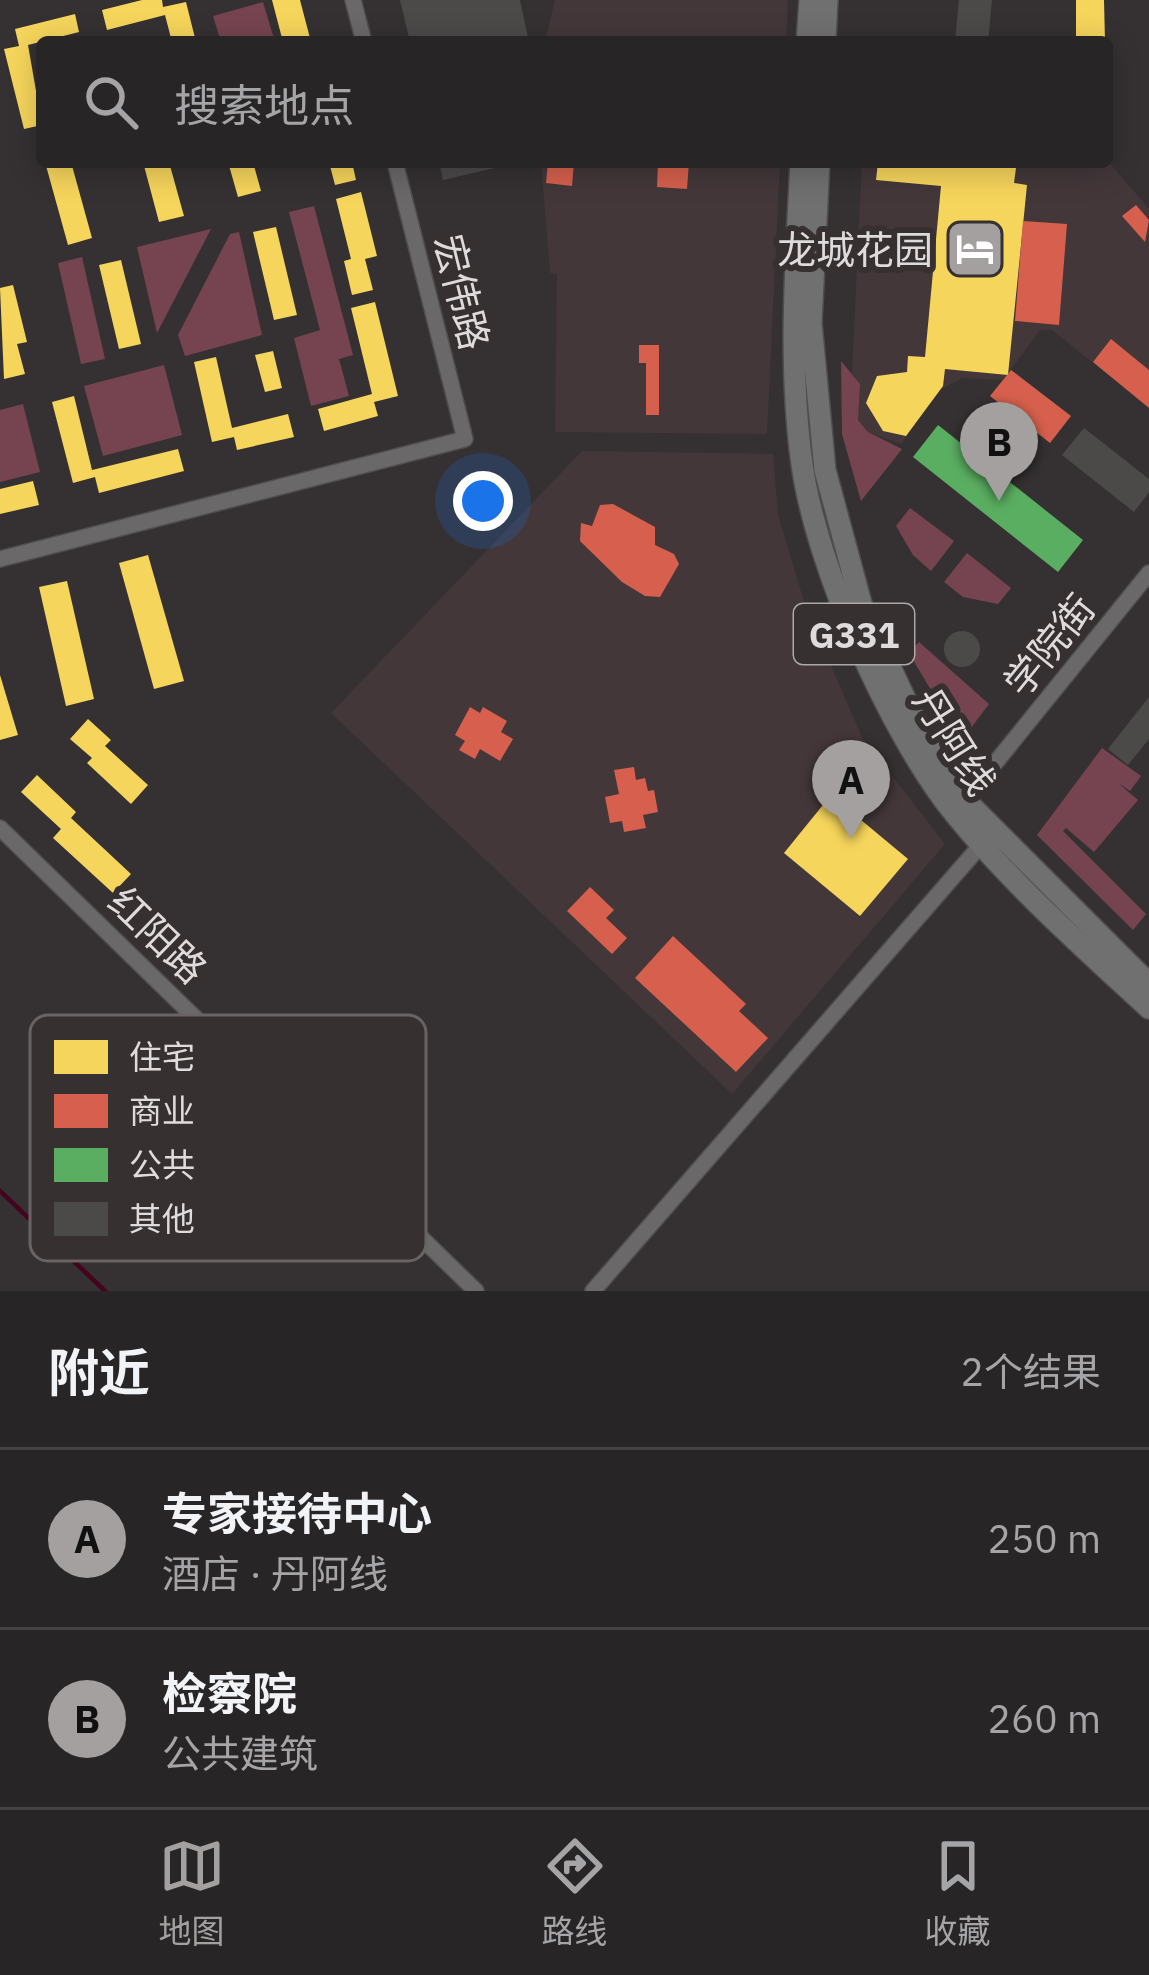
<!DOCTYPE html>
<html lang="zh">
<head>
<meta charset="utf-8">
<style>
  body { margin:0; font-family:"IBM Plex Sans","Noto Sans SC",sans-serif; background:#343132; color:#f1f3f6 }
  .you { position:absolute; left:483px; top:501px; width:42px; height:42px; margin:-30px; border:9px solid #fff; border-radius:50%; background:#1a73e8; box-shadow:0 0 0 18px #1a73e833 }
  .badge { display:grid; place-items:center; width:78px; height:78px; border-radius:50%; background:#a4a0a0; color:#111; font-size:39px; font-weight:700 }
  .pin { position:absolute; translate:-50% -99px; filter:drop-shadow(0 3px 6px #0008) }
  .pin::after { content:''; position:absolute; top:63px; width:42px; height:36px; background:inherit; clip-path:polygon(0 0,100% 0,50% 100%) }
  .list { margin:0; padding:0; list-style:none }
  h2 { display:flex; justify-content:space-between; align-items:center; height:156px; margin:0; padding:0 48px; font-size:51px }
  h2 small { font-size:39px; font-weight:400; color:#a5a5a7 }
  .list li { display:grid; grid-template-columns:78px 1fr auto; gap:36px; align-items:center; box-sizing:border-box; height:180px; padding:0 48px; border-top:3px solid #444243 }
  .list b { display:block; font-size:45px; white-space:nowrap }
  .list p { margin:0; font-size:39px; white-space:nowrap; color:#a5a5a7 }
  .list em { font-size:39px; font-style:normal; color:#a5a5a7 }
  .icon { flex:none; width:66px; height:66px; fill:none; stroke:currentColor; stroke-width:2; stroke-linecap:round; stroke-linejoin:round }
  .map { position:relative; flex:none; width:1149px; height:1291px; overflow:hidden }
  .search { position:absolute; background:#282526; box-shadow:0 6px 30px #0003; left:36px; right:36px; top:36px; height:132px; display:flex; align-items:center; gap:30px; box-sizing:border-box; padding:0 42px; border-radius:12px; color:#a5a5a7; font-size:45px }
  .sheet { height:516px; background:#282526 }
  nav { display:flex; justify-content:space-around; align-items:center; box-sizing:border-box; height:168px; border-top:3px solid #444243; background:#282526; font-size:33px; color:#a5a5a7 }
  nav a { display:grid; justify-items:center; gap:6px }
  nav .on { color:#a4a0a0 }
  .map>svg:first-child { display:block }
</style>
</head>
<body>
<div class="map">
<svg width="1149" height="1291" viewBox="0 0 1149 1291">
  <rect width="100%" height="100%" fill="#353132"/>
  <g fill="#43373a">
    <path d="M555,0h233l-2,42h-241z"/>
    <path d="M1107,160l42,49v199l-97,-78h-12l-37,50 -41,-2 -22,12 -39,54 -33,-12 -10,-12 2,-36 -8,-10 10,-212z"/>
    <path d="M541,162h239l-13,272 -212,-2 2,-158 -7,-1z"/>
    <path d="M582,451l191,3 5,61 28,93 56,129 83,107 -213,250 -401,-381z"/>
  </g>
  <g fill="#754450">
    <path d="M263,2l12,40h-54l-8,-26z"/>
    <path d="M314,206l39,149 -14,4 10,37 -38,10 -17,-68 26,-8 -31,-118z"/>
    <path d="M211,229l-54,104 -20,-86z"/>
    <path d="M239,232l23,103 -77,21 -7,-21 52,-101z"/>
    <path d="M82,257l23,102 -24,5 -23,-101z"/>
    <path d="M841,361l19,23 -2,36 10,12 34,17 -41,52 -19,-67z"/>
    <path d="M164,365l18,70 -79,21 -19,-70z"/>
    <path d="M23,404l17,68 -40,10v-72z"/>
    <path d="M910,508l44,33 -23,30 -18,-16 -17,-29z"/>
    <path d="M967,553l44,35 -13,16 -35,-7 -19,-15z"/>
    <path d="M919,642l70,62 -28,37 -52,-88z"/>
    <path d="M1102,748l39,28 -11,15 -12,-8 20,17 -44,52 -28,-24 -3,3 83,83 -13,16 -96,-95z"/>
  </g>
  <g fill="#f6d55c">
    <path d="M142,0h20l1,7 23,-5 10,40h-24l-7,-27 -58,15 -5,-20z"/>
    <path d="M272,0h28l11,42h-28z"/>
    <path d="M1076,0h28l1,42h-29z"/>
    <path d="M75,14l4,18 -51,13 14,80 -18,4 -20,-80 15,-3 -4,-17z"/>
    <path d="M45,162h26l21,76 -24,7z"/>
    <path d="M143,162h26l15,54 -25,6z"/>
    <path d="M228,162h25l8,29 -23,6z"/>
    <path d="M329,162h23l4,18 -21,5z"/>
    <path d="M878,162l138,6 -2,15 13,2 -19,190 -63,-6 -2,17 -37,50 -23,-5 -17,-28 11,-27 30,-4 1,-16 17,1 16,-171 -65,-6z"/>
    <path d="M361,192l16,64 -12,3 8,31 -21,5 -8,-34 7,-2 -15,-60z"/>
    <path d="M276,227l21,88 -23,5 -21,-88z"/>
    <path d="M121,260l20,84 -22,5 -20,-84z"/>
    <path d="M13,285l14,57 -10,2 8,30 -21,5 -4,-91z"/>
    <path d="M375,302l23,94 -24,6 4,14 -54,15 -6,-22 54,-15 -21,-86z"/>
    <path d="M273,351l9,37 -17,4 -10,-37z"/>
    <path d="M216,357l16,71 56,-14 6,23 -57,13 -3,-13 -22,5 -18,-80z"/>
    <path d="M74,396l18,74 86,-21 6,22 -85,22 -4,-16 -22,6 -21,-81z"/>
    <path d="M33,481l6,24 -39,9v-25z"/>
    <path d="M148,555l36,126 -30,8 -35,-126z"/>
    <path d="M67,581l27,118 -28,7 -27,-119z"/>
    <path d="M0,675l18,60 -18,5z"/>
    <path d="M88,719l23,21 -6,6 43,39 -17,19 -44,-41 5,-5 -22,-19z"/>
    <path d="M37,775l39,37 -5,6 60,56 -18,19 -60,-55 8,-9 -40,-37z"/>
    <path d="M831,795l77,64 -48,57 -76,-63z"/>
  </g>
  <g fill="#d6604d">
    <path d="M548,162h26l-2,24 -26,-3z"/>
    <path d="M658,162h31l-2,27 -30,-2z"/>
    <path d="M1136,205l13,15 -4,22 -23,-26z"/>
    <path d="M1023,221l44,3 -8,101 -44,-4z"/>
    <path d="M1111,339l38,31v38l-56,-46z"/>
    <path d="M639,345h20v70h-13v-52h-7z"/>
    <path d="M1011,370l60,46 -21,27 -60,-47z"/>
    <path d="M613,504l42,23v18l19,9 5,10 -19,33 -15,-1 -23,-14 -42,-41 1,-18 11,3 8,-21z"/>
    <path d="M470,707l10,6 3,-6 24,14 -6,11 12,7 -13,22 -20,-12 -5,10 -16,-9 6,-9 -10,-6z"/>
    <path d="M634,767l2,13 9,-2 3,13 6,-1 4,22 -15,3 3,13 -22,4 -2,-11 -12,2 -5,-26 14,-3 -5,-24z"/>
    <path d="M590,887l24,23 -8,8 21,20 -15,16 -45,-43z"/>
    <path d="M673,936l73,68 -7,7 29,27 -32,34 -101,-94z"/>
  </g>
  <path fill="#5aae61" d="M938,425l145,115 -25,32 -145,-115z"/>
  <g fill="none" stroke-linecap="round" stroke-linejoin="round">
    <path stroke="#44041d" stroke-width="4.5" d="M0,1191l105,100"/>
  </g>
  <g fill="#4c4949">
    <path d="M400,0h120l9,42h-119z"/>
    <path d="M959,0h33l-4,42h-33z"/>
    <path d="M439,162h72l1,2 -69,16z"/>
    <path d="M1084,428l65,51v13l-15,20 -72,-57z"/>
    <circle cx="962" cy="649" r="18"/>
    <path d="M1149,697v42l-21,26 -20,-16z"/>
  </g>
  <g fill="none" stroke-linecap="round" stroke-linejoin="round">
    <defs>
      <g id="minor">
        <path d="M353,0l11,42"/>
        <path d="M0,559l465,-120 -70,-277"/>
        <path d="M962,804l187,-231"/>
        <path d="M0,828l476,463"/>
        <path d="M593,1291l394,-453"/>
      </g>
      <g id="highway">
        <path d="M807,42l3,-42"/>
        <path d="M825,42l2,-42"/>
        <path d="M801,162c-5,100 -13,202 1,302 14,102 88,270 153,350 57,70 128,133 194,194"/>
        <path d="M819,162l-8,161 14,147 37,137 58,124 45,69 184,184"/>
      </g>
    </defs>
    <use href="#minor" stroke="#4f4d4d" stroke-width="18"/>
    <use href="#highway" stroke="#4f4d4d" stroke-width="24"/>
    <use href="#minor" stroke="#6b6869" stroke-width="15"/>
    <use href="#highway" stroke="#717070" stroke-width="21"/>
  </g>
  <defs>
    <symbol id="hotel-square" viewBox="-11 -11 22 22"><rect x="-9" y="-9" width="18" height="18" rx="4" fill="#a4a0a0" stroke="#363031"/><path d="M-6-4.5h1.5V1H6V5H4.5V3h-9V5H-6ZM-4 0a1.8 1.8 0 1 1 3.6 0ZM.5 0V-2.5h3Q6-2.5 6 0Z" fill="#fff"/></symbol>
  </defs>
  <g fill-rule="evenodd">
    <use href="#hotel-square" x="942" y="216" width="66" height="66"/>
  </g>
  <g text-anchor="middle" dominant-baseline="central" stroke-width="12" stroke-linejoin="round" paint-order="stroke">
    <rect fill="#363031" stroke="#aca8a9" stroke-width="3" x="794" y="604" width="120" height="60" rx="9"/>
    <g font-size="36" font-weight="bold" fill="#dfdbdc">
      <text x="854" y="634">G331</text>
    </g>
    <g font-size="39" fill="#dfdbdc" stroke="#363031" text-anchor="end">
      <text x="933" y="249">龙城花园</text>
    </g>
    <g font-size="39" fill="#dfdbdc" stroke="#363031">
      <text transform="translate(462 292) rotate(76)">宏伟路</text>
      <text transform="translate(1049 645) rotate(-51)">学院街</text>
      <text transform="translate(955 741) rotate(58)">丹阿线</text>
      <text transform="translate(158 935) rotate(44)">红阳路</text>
    </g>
  </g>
  <rect x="30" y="1015" width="396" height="246" rx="18" fill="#363031" stroke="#696364" stroke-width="3"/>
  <rect x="54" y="1040" width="54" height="34" fill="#f6d55c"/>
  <rect x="54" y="1094" width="54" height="34" fill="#d6604d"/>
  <rect x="54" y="1148" width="54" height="34" fill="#5aae61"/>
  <rect x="54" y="1202" width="54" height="34" fill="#4c4949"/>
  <g font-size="33" fill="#dfdbdc">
    <text x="129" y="1069">住宅</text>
    <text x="129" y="1123">商业</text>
    <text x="129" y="1177">公共</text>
    <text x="129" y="1231">其他</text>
  </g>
</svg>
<div class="you"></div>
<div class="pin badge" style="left:851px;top:839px">A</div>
<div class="pin badge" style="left:999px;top:501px">B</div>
<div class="search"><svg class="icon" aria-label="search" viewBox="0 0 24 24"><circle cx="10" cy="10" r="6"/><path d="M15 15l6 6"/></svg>搜索地点</div>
</div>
<section class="sheet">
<h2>附近<small>2个结果</small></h2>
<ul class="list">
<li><span class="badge">A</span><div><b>专家接待中心</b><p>酒店 · 丹阿线</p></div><em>250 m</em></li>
<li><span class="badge">B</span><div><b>检察院</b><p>公共建筑</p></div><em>260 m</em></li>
</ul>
</section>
<nav>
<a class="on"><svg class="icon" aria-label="map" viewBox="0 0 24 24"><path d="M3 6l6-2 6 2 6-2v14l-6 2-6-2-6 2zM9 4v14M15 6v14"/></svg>地图</a>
<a><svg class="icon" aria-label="directions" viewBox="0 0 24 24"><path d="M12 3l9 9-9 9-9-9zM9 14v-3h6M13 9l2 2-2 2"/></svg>路线</a>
<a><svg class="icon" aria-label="saved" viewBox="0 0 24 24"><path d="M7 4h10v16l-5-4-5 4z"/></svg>收藏</a>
</nav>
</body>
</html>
